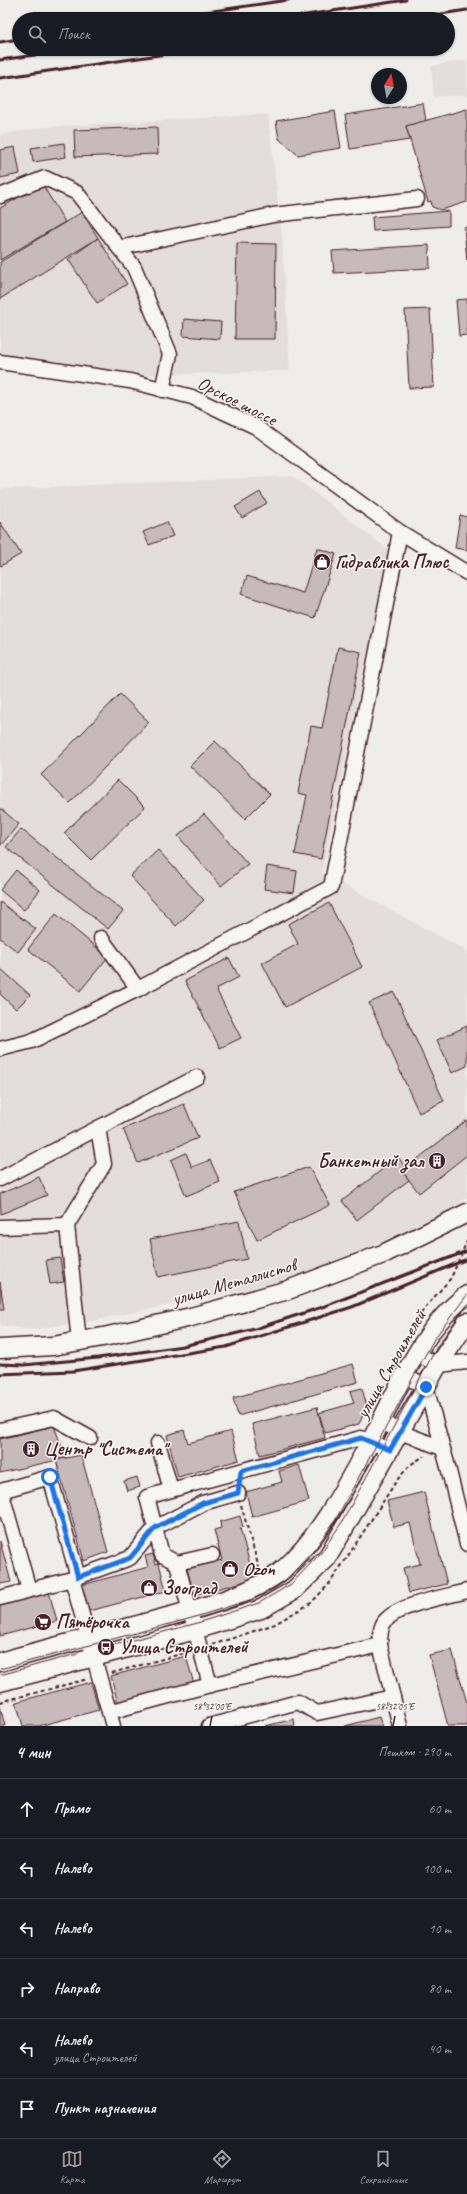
<!DOCTYPE html>
<html lang="ru">
<head>
<meta charset="utf-8">
<style>
  body { margin:0; font-family:Caveat,sans-serif; background:#20242c; color:#f1f3f6 }
  .compass { position:absolute; left:371px; top:68px; width:36px; height:36px; border-radius:50%; background:#171b24; box-shadow:0 1px 3px #0004; rotate:11deg }
  .stop { position:absolute; width:12px; height:12px; margin:-9px; border:3px solid #1a73e8; border-radius:50%; background:#fff }
  .stop.end { background:#1a73e8; border-color:#fff; box-shadow:0 1px 4px #0008 }
  .list { margin:0; padding:0; list-style:none }
  h2 { display:flex; justify-content:space-between; align-items:center; height:52px; margin:0; padding:0 16px; font-size:17px }
  h2 small { font-size:13px; font-weight:400; color:#9ea1a6 }
  .list li { display:grid; grid-template-columns:26px 1fr auto; gap:12px; align-items:center; box-sizing:border-box; height:60px; padding:0 16px; border-top:1px solid #363941 }
  .list b { display:block; font-size:15px; white-space:nowrap }
  .list p { margin:0; font-size:13px; white-space:nowrap; color:#9ea1a6 }
  .list em { font-size:13px; font-style:normal; color:#9ea1a6 }
  .icon { flex:none; width:22px; height:22px; fill:none; stroke:currentColor; stroke-width:2; stroke-linecap:round; stroke-linejoin:round }
  .map { position:relative; flex:none; width:467px; height:1726px; overflow:hidden }
  .search { position:absolute; background:#171b24; box-shadow:0 1px 3px #0004; left:12px; right:12px; top:12px; height:44px; display:flex; align-items:center; gap:10px; box-sizing:border-box; padding:0 14px; border-radius:22px; color:#9ea1a6; font-size:15px }
  .sheet { height:412px; background:#171b24 }
  nav { display:flex; justify-content:space-around; align-items:center; box-sizing:border-box; height:56px; border-top:1px solid #363941; background:#171b24; font-size:11px; color:#9ea1a6 }
  nav a { display:grid; justify-items:center; gap:2px }
  nav .on { color:#a6949b }
  .map>svg:first-child { display:block }
</style>
</head>
<body>
<div class="map">
<svg width="467" height="1726" viewBox="0 0 467 1726">
  <rect width="100%" height="100%" fill="#efedea"/>
  <filter id="ink" filterUnits="userSpaceOnUse"><feTurbulence type="fractalNoise" baseFrequency=".025" numOctaves="2"/><feDisplacementMap in="SourceGraphic" scale="8" xChannelSelector="R" yChannelSelector="G"/><feConvolveMatrix kernelMatrix="1 2 1 2 8 2 1 2 1" color-interpolation-filters="sRGB"/></filter>
  <g filter="url(#ink)">
    <g fill="#e3dedc">
      <path d="M467,60v35l-33,2 -3,-31z"/>
      <path d="M268,114l14,123 8,134 -148,4 -142,-22v-218l44,-8z"/>
      <path d="M293,476l96,74 -67,323 145,78v246l-25,20 -82,36 -92,32 -172,35 -65,10 -31,-5v-836z"/>
    </g>
    <g fill="#c6babb" stroke="#4a1f2b">
      <path d="M423,103l3,18 -20,5 4,14 -60,9 -5,-34z"/>
      <path d="M467,109v93l-26,8 -9,-3 -1,-6 -3,1 -22,-76z"/>
      <path d="M335,111l6,37 -43,7 -19,-16 -3,-18z"/>
      <path d="M157,127l1,27 -83,3 -1,-27z"/>
      <path d="M64,143l2,14 -33,5 -2,-14z"/>
      <path d="M15,147l5,27 -20,4v-28z"/>
      <path d="M42,184l23,38 -65,38v-52z"/>
      <path d="M449,211v15l-76,5 -1,-14z"/>
      <path d="M82,212l16,26 -98,61v-37z"/>
      <path d="M467,227v33l-3,-32z"/>
      <path d="M98,238l29,46 -30,19 -29,-44z"/>
      <path d="M237,243l39,1 -1,95h-40z"/>
      <path d="M429,245l1,23 -96,5 -2,-22z"/>
      <path d="M467,299v36l-8,1 -3,-36z"/>
      <path d="M430,309l4,78 -25,1 -4,-78z"/>
      <path d="M184,319l37,3 -1,17 -37,-3z"/>
      <path d="M260,492l7,11 -25,15 -7,-11z"/>
      <path d="M460,515l7,2v33l-12,-2z"/>
      <path d="M0,522l21,32 -20,12 -1,-1z"/>
      <path d="M167,522l6,14 -24,9 -6,-13z"/>
      <path d="M317,548l19,6 -21,64 -74,-24 6,-18 56,17z"/>
      <path d="M338,647l23,5 -40,207 -26,-5 12,-59 -9,-2 13,-67 11,2z"/>
      <path d="M120,694l29,28 -79,81 -29,-28z"/>
      <path d="M215,741l55,53 -25,25 -55,-53z"/>
      <path d="M118,780l27,27 -54,53 -27,-27z"/>
      <path d="M0,808l19,16 -19,22z"/>
      <path d="M204,814l44,50 -27,22 -43,-50z"/>
      <path d="M21,829l102,82 -15,18 -102,-82z"/>
      <path d="M158,850l46,50 -28,26 -46,-50z"/>
      <path d="M267,866l30,5 -3,22 -30,-4z"/>
      <path d="M16,870l24,20 -16,20 -24,-20z"/>
      <path d="M0,902l36,27 -18,23 -18,-14z"/>
      <path d="M329,903l33,64 -77,40 -23,-44 36,-19 -10,-20z"/>
      <path d="M56,914l52,43 -28,34 -52,-42z"/>
      <path d="M229,958l10,19 -23,12 25,49 -21,10 -35,-67z"/>
      <path d="M0,968l30,27 -14,14 -16,-15z"/>
      <path d="M394,992l50,109 -25,12 -50,-110z"/>
      <path d="M467,1026v40l-15,7 -15,-33z"/>
      <path d="M184,1104l14,34 -60,25 -15,-34z"/>
      <path d="M467,1120v35l-48,38 -17,-22z"/>
      <path d="M186,1153l6,14 18,-7 10,22 -34,14 -15,-36z"/>
      <path d="M398,1157l8,11 -4,3 7,9 -52,40 -15,-19z"/>
      <path d="M309,1167l21,38 -73,35 -23,-48z"/>
      <path d="M39,1177l8,18 -46,19 -1,-20z"/>
      <path d="M239,1221l8,38 -89,18 -8,-38z"/>
      <path d="M60,1258l4,24 -14,2 -4,-24z"/>
      <path d="M0,1282l4,27h-4z"/>
      <path d="M353,1364l5,18 -120,34 -5,-18z"/>
      <path d="M362,1388l5,19 -8,17 -34,9 -6,-20 35,-10 -4,-12z"/>
      <path d="M317,1407l8,31 -65,17 -8,-31z"/>
      <path d="M54,1426l12,32 -66,15v-34z"/>
      <path d="M184,1430l4,13 43,-12 8,29 -61,17 -11,-42z"/>
      <path d="M81,1455l27,97 -24,9 -28,-101z"/>
      <path d="M299,1465l10,36 -57,16 -6,-25 36,-10 -3,-11z"/>
      <path d="M137,1477l3,10 -13,4 -3,-10z"/>
      <path d="M424,1492l23,92 -38,9 -6,-25 17,-4 -10,-41 -16,4 -7,-26z"/>
      <path d="M240,1516l3,11 -3,1 14,51 -60,16 -7,-26 35,-9 -8,-30 7,-2 -1,-6z"/>
      <path d="M0,1541l11,41 -11,2z"/>
      <path d="M153,1554l3,10 3,-1 7,28 -77,20 -7,-26 66,-18 -3,-11z"/>
      <path d="M49,1592l8,29 -57,15v-30z"/>
      <path d="M452,1650l15,53v23h-19l-19,-71z"/>
      <path d="M186,1656l8,28 -76,20 -7,-28z"/>
      <path d="M91,1682l8,28 -60,16h-16l-7,-24z"/>
      <path d="M0,1706l5,20h-5z"/>
      <path d="M379,1717l3,9h-37z"/>
      <path d="M294,1719l1,7h-30z"/>
    </g>
    <g fill="none" stroke-linecap="round" stroke-linejoin="round">
      <defs>
        <g id="minor">
          <path d="M0,196l45,-18 32,15 57,74 36,87 -8,36"/>
          <path d="M119,248l154,-33 144,-16"/>
          <path d="M0,362l130,19 62,16 64,30 144,105 67,41"/>
          <path d="M101,938l37,51"/>
          <path d="M0,1049l32,-8 106,-52 193,-102 69,-355"/>
          <path d="M0,1179l98,-51"/>
          <path d="M0,1227l67,-2"/>
          <path d="M79,1342l-12,-117 37,-61 -6,-36 99,-51"/>
          <path d="M417,1354l21,11 29,-3"/>
          <path d="M405,1376l21,11 22,80 19,77"/>
          <path d="M381,1421l19,11 42,16"/>
          <path d="M0,1430l54,-12 36,20"/>
          <path d="M158,1443l13,47 190,-52 29,12"/>
          <path d="M171,1490l-24,7 15,58 15,8 35,-8"/>
          <path d="M177,1563l33,122"/>
          <path d="M72,1579l41,147"/>
          <path d="M29,1590l-28,-99 49,-14 28,100"/>
          <path d="M0,1598l72,-19 58,-21 25,-30 48,-25 35,-10"/>
          <path d="M109,1712l101,-27 170,-40"/>
          <path d="M209,1726l89,-24 19,11 76,-16"/>
          <path d="M400,1726l-20,-81c0,-8 0,-18 5,-24 14,-17 60,-24 82,-30"/>
        </g>
        <g id="major">
          <path d="M0,1349l53,-3 55,-10 83,-19 97,-27 95,-36 84,-41"/>
          <path d="M0,1662c46,-13 92,-25 138,-37 42,-12 116,-28 147,-57 36,-32 64,-88 88,-131 25,-47 50,-111 94,-142"/>
          <path d="M0,1682l195,-52 66,-21 33,-19 33,-32 111,-193 29,-43"/>
        </g>
      </defs>
      <use href="#minor" stroke="#4a1f2b" stroke-width="17"/>
      <use href="#major" stroke="#4a1f2b" stroke-width="21"/>
      <g stroke="#4a1f2b" stroke-width="2" stroke-dasharray="4 3" stroke-linecap="butt">
        <path d="M415,1326l8,-16 28,-32 16,-37"/>
        <path d="M241,1505l18,63"/>
        <path d="M212,1645l63,-21 36,-21 18,-19 17,-25 51,-79 13,-15 14,-9"/>
        <path d="M112,1673l76,-21"/>
        <path d="M0,1702l88,-23"/>
      </g>
      <use href="#minor" stroke="#f6f6f2" stroke-width="14"/>
      <use href="#major" stroke="#f6f6f2" stroke-width="18"/>
      <g stroke="#4a1f2b" stroke-width="1">
        <path d="M102,1648l92,-24 65,-21 32,-19 30,-31 21,-31 96,-177 29,-40"/>
        <path d="M0,1669l192,-51 64,-20 30,-18 29,-31 21,-30 98,-180 33,-44"/>
        <path d="M0,1675l77,-21"/>
      </g>
      <g stroke="#4a1f2b" stroke-width="3">
        <path d="M157,19l131,-19"/>
        <path d="M279,19l127,-19"/>
        <path d="M408,19l59,-9"/>
        <path d="M0,42l19,-3"/>
        <path d="M0,60l77,-11"/>
        <path d="M0,78l201,-29"/>
        <path d="M0,1364l24,1 74,-7 85,-12 72,-17 70,-23 142,-55"/>
        <path d="M0,1374l73,-3 153,-24 126,-40 115,-48"/>
      </g>
    </g>
  </g>
  <g fill="none" stroke-linecap="round" stroke-linejoin="round" filter="url(#ink)">
    <path stroke="#1a73e8" stroke-width="5" d="M50,1477l28,100 52,-19 25,-30 48,-25 35,-10 3,-22 120,-33 29,12 36,-63"/>
  </g>
  <path fill="none" stroke="#4a1f2b" stroke-width="1.5" d="M210,1726l2,-10M393,1726l2,-10"/>
  <defs>
    <symbol id="shop-disc" viewBox="-11 -11 22 22"><circle r="9.5" fill="#4a1f2b" stroke="#f6f6f2"/><path d="M-5-2.5h2.3a2.7 3.5 0 0 1 5.4 0H5L5.5 6h-11ZM-1.5-2.5h3a1.5 2.3 0 0 0-3 0Z" fill="#fff"/></symbol>
    <symbol id="building-disc" viewBox="-11 -11 22 22"><circle r="9.5" fill="#4a1f2b" stroke="#f6f6f2"/><path d="M-4-6H4V6H1V3H-1V6H-4ZM-2.5-4.3h1.7v1.8h-1.7ZM.8-4.3h1.7v1.8H.8ZM-2.5-1h1.7V.8h-1.7ZM.8-1h1.7V.8H.8Z" fill="#fff"/></symbol>
    <symbol id="supermarket-disc" viewBox="-11 -11 22 22"><circle r="9.5" fill="#4a1f2b" stroke="#f6f6f2"/><path d="M-6-5.5h2.5l.6 2H6L4.5 2H-2.5L-4.4-4H-6ZM-1.5 3.2a1.3 1.3 0 1 0 .1 0ZM3 3.2a1.3 1.3 0 1 0 .1 0Z" fill="#fff"/></symbol>
    <symbol id="bus-disc" viewBox="-11 -11 22 22"><circle r="9.5" fill="#4a1f2b" stroke="#f6f6f2"/><path d="M-5-6H5V4H4V6H2V4H-2V6H-4V4H-5ZM-3.5-4V0h7V-4ZM-3.5 1.2v1.5H-2V1.2ZM2 1.2v1.5H3.5V1.2Z" fill="#fff"/></symbol>
  </defs>
  <g fill-rule="evenodd">
    <use href="#shop-disc" x="312" y="552" width="20" height="20"/>
    <use href="#building-disc" x="427" y="1151" width="20" height="20"/>
    <use href="#building-disc" x="21" y="1439" width="20" height="20"/>
    <use href="#shop-disc" x="220" y="1559" width="20" height="20"/>
    <use href="#shop-disc" x="139" y="1578" width="20" height="20"/>
    <use href="#supermarket-disc" x="33" y="1612" width="20" height="20"/>
    <use href="#bus-disc" x="96" y="1637" width="20" height="20"/>
  </g>
  <g text-anchor="middle" dominant-baseline="central" stroke-width="3" stroke-linejoin="round" paint-order="stroke">
    <g font-size="19" fill="#4a1f2b" stroke="#f6f6f2">
      <text transform="translate(237 401) rotate(27)">Орское шоссе</text>
      <text transform="translate(234 1282) rotate(-16)">улица Металлистов</text>
      <text transform="translate(391 1364) rotate(-60)">улица Строителей</text>
    </g>
    <g font-size="19" font-weight="bold" fill="#4a1f2b" stroke="#f6f6f2" text-anchor="start">
      <text x="335" y="562">Гидравлика Плюс</text>
      <text x="424" y="1161" text-anchor="end">Банкетный зал</text>
      <text x="44" y="1449">Центр "Система"</text>
      <text x="243" y="1569">Ozon</text>
      <text x="162" y="1588">Зооград</text>
      <text x="56" y="1622">Пятёрочка</text>
      <text x="119" y="1647">Улица Строителей</text>
    </g>
  </g>
  <g font-size="10" text-anchor="middle" fill="#4a1f2b" stroke="#f6f6f2" stroke-width="3" stroke-linejoin="round" paint-order="stroke">
    <text x="212" y="1710">58°32'00"E</text>
    <text x="395" y="1710">58°32'05"E</text>
  </g>
</svg>
<svg class="compass" viewBox="-18 -18 36 36"><path d="M0-13l5 13h-10z" fill="#e53935"/><path d="M0 13l5-13h-10z" fill="#9ea1a6"/></svg>
<div class="stop" style="left:50px;top:1477px"></div>
<div class="stop end" style="left:426px;top:1387px"></div>
<div class="search"><svg class="icon" aria-label="search" viewBox="0 0 24 24"><circle cx="10" cy="10" r="6"/><path d="M15 15l6 6"/></svg>Поиск</div>
</div>
<section class="sheet">
<h2>4 мин<small>Пешком · 290 m</small></h2>
<ul class="list">
<li><svg class="icon" aria-label="ahead" viewBox="0 0 24 24"><path d="M12 20V5M6 11l6-6 6 6"/></svg><div><b>Прямо</b></div><em>60 m</em></li>
<li><svg class="icon" aria-label="left" viewBox="0 0 24 24"><path d="M17 20v-9H6M10 6l-5 5 5 5"/></svg><div><b>Налево</b></div><em>100 m</em></li>
<li><svg class="icon" aria-label="left" viewBox="0 0 24 24"><path d="M17 20v-9H6M10 6l-5 5 5 5"/></svg><div><b>Налево</b></div><em>10 m</em></li>
<li><svg class="icon" aria-label="right" viewBox="0 0 24 24"><path d="M7 20v-9h11M14 6l5 5-5 5"/></svg><div><b>Направо</b></div><em>80 m</em></li>
<li><svg class="icon" aria-label="left" viewBox="0 0 24 24"><path d="M17 20v-9H6M10 6l-5 5 5 5"/></svg><div><b>Налево</b><p>улица Строителей</p></div><em>40 m</em></li>
<li><svg class="icon" aria-label="arrive" viewBox="0 0 24 24"><path d="M6 21V4h12l-3 4 3 4H6"/></svg><div><b>Пункт назначения</b></div></li>
</ul>
</section>
<nav>
<a class="on"><svg class="icon" aria-label="map" viewBox="0 0 24 24"><path d="M3 6l6-2 6 2 6-2v14l-6 2-6-2-6 2zM9 4v14M15 6v14"/></svg>Карта</a>
<a><svg class="icon" aria-label="directions" viewBox="0 0 24 24"><path d="M12 3l9 9-9 9-9-9zM9 14v-3h6M13 9l2 2-2 2"/></svg>Маршрут</a>
<a><svg class="icon" aria-label="saved" viewBox="0 0 24 24"><path d="M7 4h10v16l-5-4-5 4z"/></svg>Сохранённые</a>
</nav>
</body>
</html>
